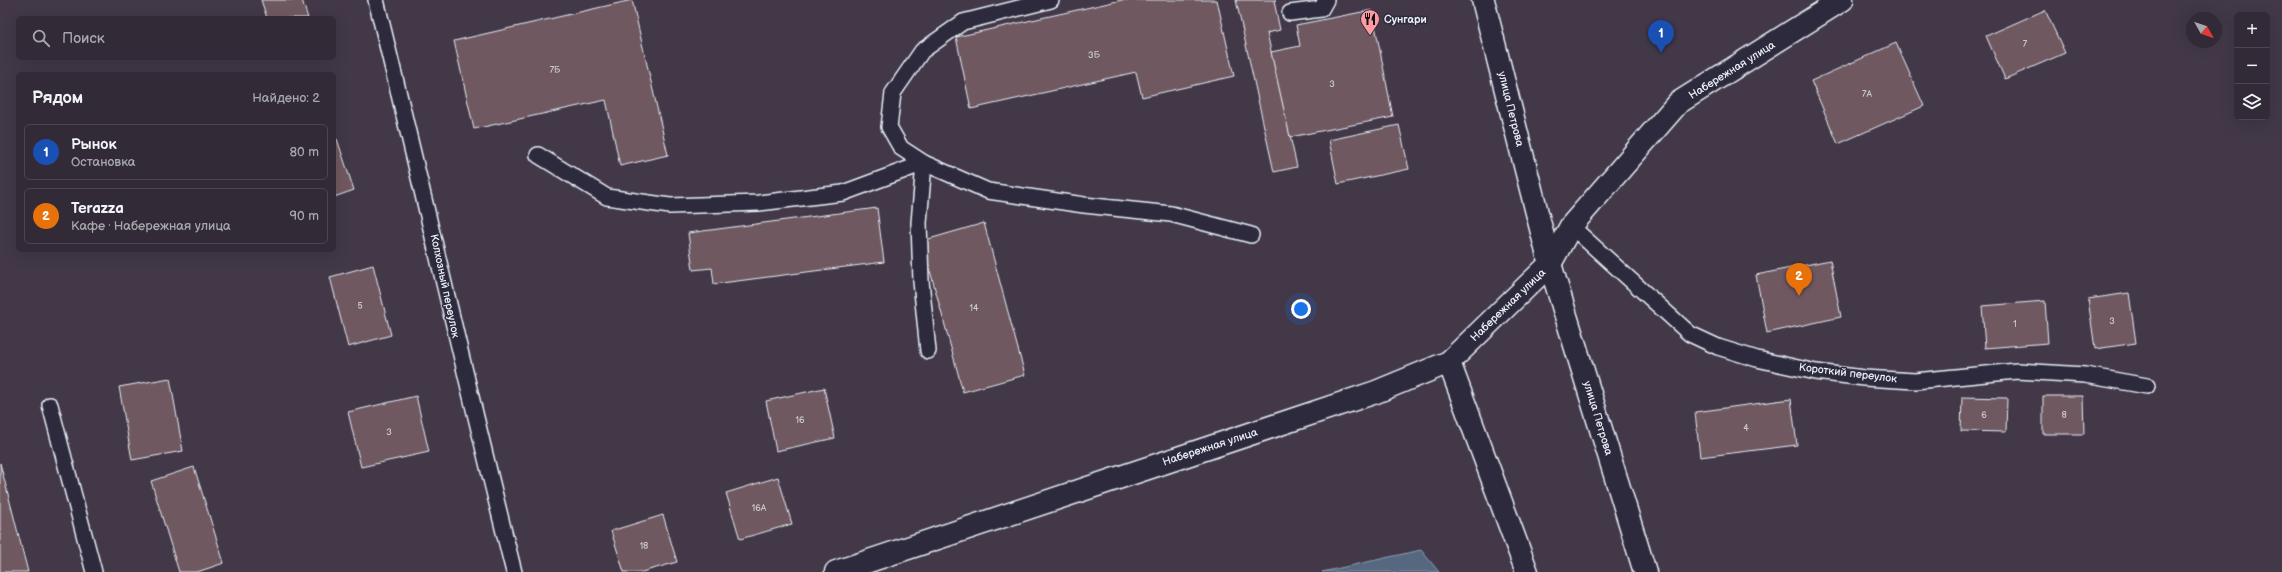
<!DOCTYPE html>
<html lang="ru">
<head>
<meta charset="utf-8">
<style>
  body { margin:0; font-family:"Balsamiq Sans",sans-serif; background:#3a323e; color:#f1f3f6 }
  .controls { position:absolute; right:12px; top:12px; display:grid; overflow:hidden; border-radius:6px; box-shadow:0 4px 16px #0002 }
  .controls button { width:36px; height:36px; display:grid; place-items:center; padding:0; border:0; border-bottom:1px solid #4d4651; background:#322a36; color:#f1f3f6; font:20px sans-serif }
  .compass { position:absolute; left:2186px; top:12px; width:36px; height:36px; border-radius:50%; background:#322a36; box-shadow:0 4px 16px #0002; rotate:130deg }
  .you { position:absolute; left:1301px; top:309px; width:14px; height:14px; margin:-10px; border:3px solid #fff; border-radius:50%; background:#1a73e8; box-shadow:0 0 0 6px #1a73e833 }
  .badge { display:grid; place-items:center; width:26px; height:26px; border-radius:50%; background:#8abfa5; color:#fff; font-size:13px; font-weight:700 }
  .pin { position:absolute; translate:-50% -33px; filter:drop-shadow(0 1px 2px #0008) }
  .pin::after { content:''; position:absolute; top:21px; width:14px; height:12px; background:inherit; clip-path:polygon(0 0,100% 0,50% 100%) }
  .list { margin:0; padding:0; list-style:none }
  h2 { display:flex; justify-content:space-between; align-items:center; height:52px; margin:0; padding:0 16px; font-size:17px }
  h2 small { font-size:13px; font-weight:400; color:#a8a7ad }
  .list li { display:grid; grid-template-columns:26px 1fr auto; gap:12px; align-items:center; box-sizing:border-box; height:56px; margin:0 8px 8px; padding:0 8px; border:1px solid #4d4651; border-radius:6px }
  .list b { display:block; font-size:15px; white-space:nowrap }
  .list p { margin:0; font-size:13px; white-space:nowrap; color:#a8a7ad }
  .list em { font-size:13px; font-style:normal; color:#a8a7ad }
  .icon { flex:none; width:22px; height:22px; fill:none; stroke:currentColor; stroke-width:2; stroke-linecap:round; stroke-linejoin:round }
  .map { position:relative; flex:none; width:2282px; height:572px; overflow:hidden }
  .search { position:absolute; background:#322a36; box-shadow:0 4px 16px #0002; left:16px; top:16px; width:320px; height:44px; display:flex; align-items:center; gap:10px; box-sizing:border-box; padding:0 14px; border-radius:6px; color:#a8a7ad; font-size:15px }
  .panel { position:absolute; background:#322a36; box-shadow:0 4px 16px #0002; left:16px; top:72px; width:320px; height:180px; border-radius:6px }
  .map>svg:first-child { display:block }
</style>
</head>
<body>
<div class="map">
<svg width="2282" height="572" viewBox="0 0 2282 572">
  <rect width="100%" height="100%" fill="#423848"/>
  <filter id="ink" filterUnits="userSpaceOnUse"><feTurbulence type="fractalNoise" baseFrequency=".025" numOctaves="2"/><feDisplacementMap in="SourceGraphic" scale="8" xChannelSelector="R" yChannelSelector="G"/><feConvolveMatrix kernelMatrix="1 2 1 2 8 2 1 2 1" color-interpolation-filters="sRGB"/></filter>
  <g filter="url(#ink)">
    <path fill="#546780" stroke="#8f9eb0" d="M1421,550l18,22h-117z"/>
    <g fill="#705961" stroke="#e8f1f8">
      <path d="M261,0h41l6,18h-41z"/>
      <path d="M632,0l36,155 -48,11 -14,-66 -132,29 -20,-88z"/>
      <path d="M1122,0h95l17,76 -92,21 -6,-25 -165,37 -15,-72z"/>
      <path d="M1236,0h40l-2,1 6,29 -13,3 30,134 -23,5z"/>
      <path d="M1372,10l21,107 -103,20 -19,-85 29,-6 -4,-21z"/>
      <path d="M2045,10l20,43 -60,26 -19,-43z"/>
      <path d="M1896,43l28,63 -86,38 -27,-63z"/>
      <path d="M1399,125l10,44 -71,15 -9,-44z"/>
      <path d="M337,139l17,51 -20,7v-57z"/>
      <path d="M877,208l7,54 -170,22 -2,-16 -19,2 -5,-37z"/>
      <path d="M984,223l41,152 -62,17 -41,-151z"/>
      <path d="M1830,260l11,57 -74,16 -11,-58z"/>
      <path d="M373,265l18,70 -43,12 -18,-70z"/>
      <path d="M2129,293l7,50 -41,6 -7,-50z"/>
      <path d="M2045,301l3,42 -63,5 -3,-42z"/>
      <path d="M170,378l13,73 -51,9 -13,-73z"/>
      <path d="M824,388l11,50 -59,13 -10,-50z"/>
      <path d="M416,396l13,56 -68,15 -13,-55z"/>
      <path d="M2043,396h40l1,38h-41z"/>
      <path d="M1962,397l45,1 -1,34 -45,-1z"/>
      <path d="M1791,399l6,46 -97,12 -5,-45z"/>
      <path d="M0,463l28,109h-28z"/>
      <path d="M194,467l30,96 -27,9h-18l-28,-91z"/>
      <path d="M778,477l14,47 -52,15 -14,-46z"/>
      <path d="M663,515l14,47 -35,10h-18l-13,-41z"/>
    </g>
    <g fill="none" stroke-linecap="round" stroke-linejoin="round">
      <defs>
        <g id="lane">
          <path d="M376,0c47,190 90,382 138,572"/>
          <path d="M1051,0l-88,22 -41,29 -29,42 -4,34 12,21 23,15 64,28 96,14 87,9 80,21"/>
          <path d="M1290,13l31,-4 5,-9"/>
          <path d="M538,155l69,42 63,9 89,-3 84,-10 81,-30 -5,60 2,58 7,70"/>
          <path d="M1571,226l119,108 28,13 39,12 59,13 48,6 51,3 102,-10 68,4 62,11"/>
          <path d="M50,405l44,167"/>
        </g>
        <path id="street" d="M1449,362l78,210"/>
        <path id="secondary" d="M1550,264l21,-38 107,-123 164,-103"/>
        <g id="primary">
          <path d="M1483,0l67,264 95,308"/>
          <path d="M836,572l540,-180 73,-30 101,-98"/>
        </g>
      </defs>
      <use href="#lane" stroke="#e8f1f8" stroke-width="18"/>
      <use href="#street" stroke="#e8f1f8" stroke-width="25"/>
      <use href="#secondary" stroke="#e8f1f8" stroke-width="25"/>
      <use href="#primary" stroke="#e8f1f8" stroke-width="25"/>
      <use href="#lane" stroke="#2f2a3d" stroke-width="15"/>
      <use href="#street" stroke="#2f2a3d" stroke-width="22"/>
      <use href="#secondary" stroke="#2f2a3d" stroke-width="22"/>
      <use href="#primary" stroke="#2f2a3d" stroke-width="22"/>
    </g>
  </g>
  <defs>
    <symbol id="restaurant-pin" viewBox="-11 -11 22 30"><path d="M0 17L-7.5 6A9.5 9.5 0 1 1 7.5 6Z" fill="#ff9aa2" stroke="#2f2a3d"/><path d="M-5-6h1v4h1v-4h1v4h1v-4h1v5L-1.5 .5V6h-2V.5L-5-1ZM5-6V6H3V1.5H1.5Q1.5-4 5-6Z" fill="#111"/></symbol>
  </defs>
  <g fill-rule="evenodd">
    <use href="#restaurant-pin" x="1359" y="8" width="22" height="30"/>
  </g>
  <g text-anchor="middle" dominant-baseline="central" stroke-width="3" stroke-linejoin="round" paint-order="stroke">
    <g font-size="9" fill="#cacbd2">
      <text x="2025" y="44">7</text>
      <text x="1094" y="55">3Б</text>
      <text x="555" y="70">7Б</text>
      <text x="1332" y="84">3</text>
      <text x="1867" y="94">7А</text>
      <text x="360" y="306">5</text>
      <text x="974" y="308">14</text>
      <text x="2112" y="321">3</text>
      <text x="2015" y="324">1</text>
      <text x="1984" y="415">6</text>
      <text x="2064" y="415">8</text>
      <text x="800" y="420">16</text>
      <text x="1746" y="428">4</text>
      <text x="389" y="432">3</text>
      <text x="759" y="508">16А</text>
      <text x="644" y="546">18</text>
    </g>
    <g font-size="11" font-weight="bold" fill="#e8f1f8" stroke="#2f2a3d" text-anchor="start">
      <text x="1384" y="19">Сунгари</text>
    </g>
    <g font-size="11" fill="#e8f1f8" stroke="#2f2a3d">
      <text transform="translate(1732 70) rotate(-32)">Набережная улица</text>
      <text transform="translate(1511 109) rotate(76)">улица Петрова</text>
      <text transform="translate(445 286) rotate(78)">Колхозный переулок</text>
      <text transform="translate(1508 305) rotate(-44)">Набережная улица</text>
      <text transform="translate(1848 373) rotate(7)">Короткий переулок</text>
      <text transform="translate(1598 418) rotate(73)">улица Петрова</text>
      <text transform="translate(1210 447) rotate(-18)">Набережная улица</text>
    </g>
  </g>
</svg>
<div class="controls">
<button>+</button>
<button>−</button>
<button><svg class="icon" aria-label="layers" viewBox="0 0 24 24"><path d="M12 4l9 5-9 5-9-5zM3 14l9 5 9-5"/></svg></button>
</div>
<svg class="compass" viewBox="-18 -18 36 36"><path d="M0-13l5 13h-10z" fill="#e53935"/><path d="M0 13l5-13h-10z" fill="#a8a7ad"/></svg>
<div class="you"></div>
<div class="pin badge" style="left:1661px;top:53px;background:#1a4fb4">1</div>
<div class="pin badge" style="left:1799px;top:296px;background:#e8710a">2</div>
<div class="search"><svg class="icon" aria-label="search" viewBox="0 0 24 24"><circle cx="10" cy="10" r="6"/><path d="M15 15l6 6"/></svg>Поиск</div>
<section class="panel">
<h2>Рядом<small>Найдено: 2</small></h2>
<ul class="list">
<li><span class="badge" style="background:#1a4fb4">1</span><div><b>Рынок</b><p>Остановка</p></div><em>80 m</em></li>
<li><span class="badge" style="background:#e8710a">2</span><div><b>Terazza</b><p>Кафе · Набережная улица</p></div><em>90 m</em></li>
</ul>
</section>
</div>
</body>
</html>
